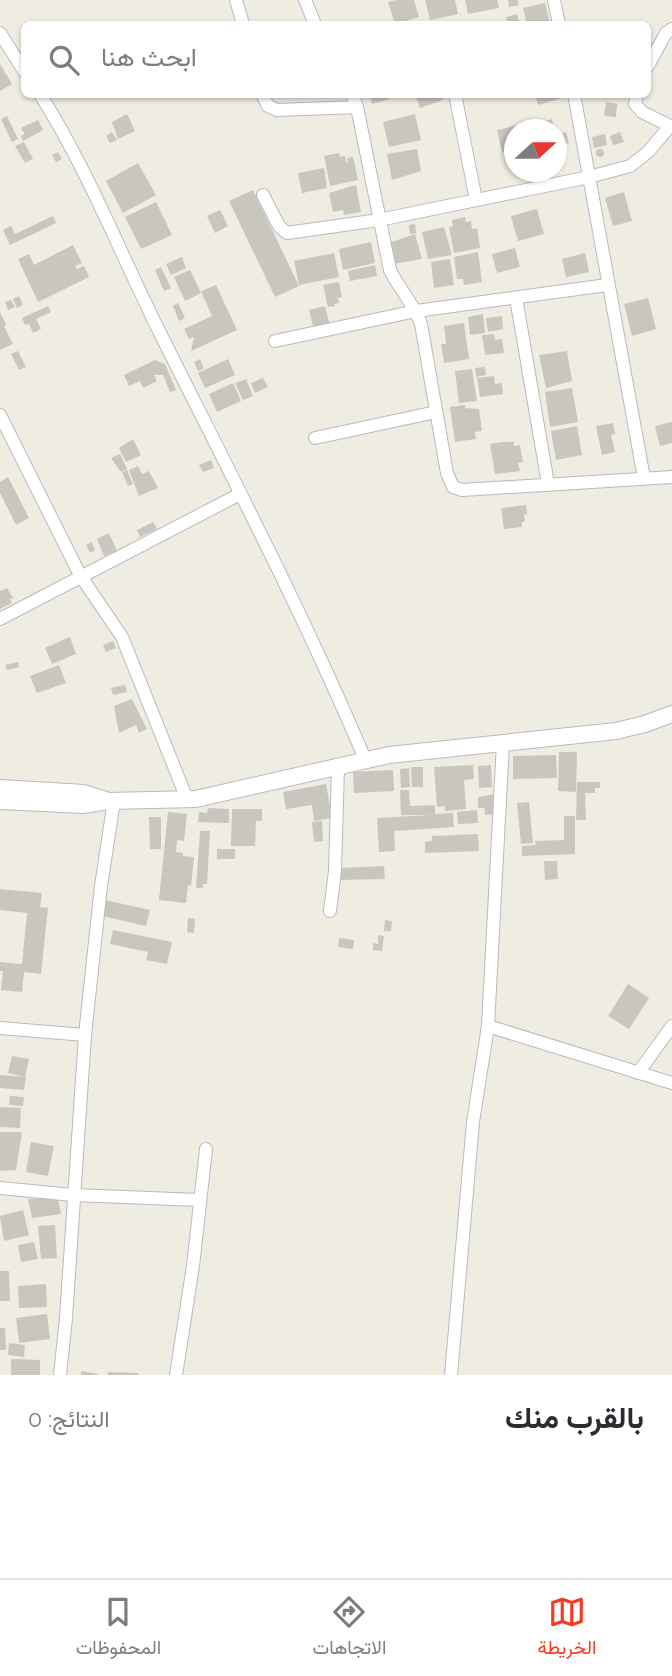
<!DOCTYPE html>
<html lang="ar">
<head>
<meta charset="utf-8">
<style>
  body { margin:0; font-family:Raleway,Vazirmatn,sans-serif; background:#f7f7f7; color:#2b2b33; direction:rtl }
  .compass { position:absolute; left:504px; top:119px; width:63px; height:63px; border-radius:50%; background:#fff; box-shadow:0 2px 5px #0004; rotate:69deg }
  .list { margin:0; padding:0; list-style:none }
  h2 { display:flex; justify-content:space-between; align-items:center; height:91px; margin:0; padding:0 28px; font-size:30px }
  h2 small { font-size:23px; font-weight:400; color:#7c7c81 }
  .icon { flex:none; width:38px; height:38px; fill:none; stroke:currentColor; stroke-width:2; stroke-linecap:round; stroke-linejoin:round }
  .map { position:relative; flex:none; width:672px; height:1375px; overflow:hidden; direction:ltr }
  .search { position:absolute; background:#fff; box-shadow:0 2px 5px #0004; left:21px; right:21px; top:21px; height:77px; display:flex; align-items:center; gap:18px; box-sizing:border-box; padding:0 24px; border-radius:10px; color:#7c7c81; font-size:26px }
  .sheet { height:203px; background:#fff }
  nav { display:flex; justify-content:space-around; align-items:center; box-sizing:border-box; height:98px; border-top:2px solid #e1e1e2; background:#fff; font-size:19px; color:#7c7c81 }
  nav a { display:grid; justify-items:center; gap:4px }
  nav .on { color:#f53a22 }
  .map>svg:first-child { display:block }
</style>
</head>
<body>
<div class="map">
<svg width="672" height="1375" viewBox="0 0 672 1375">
  <rect width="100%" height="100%" fill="#efece2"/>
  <g fill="#c9c6bf">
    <path d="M396,0h18l5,17 -24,7 -7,-22z"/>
    <path d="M425,0h30l3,14 -28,6z"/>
    <path d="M465,0h32l2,8 -31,6z"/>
    <path d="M508,0h9l2,5 -10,2z"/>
    <path d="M545,3l5,21h-23l-4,-16z"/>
    <path d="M517,14l3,10h-13l-1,-7z"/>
    <path d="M0,64l12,20 -12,7z"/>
    <path d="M370,94h18l1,5 -17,5z"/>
    <path d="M415,94h26l2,6 -23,8z"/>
    <path d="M539,94h22l1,4 -24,7 -2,-7 3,-1z"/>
    <path d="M602,94h18v4l-18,-2z"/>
    <path d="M606,102l11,2 -1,13 -12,-1z"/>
    <path d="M127,114l8,17 -17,8 -6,-17z"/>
    <path d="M415,114l6,26 -32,7 -6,-25z"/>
    <path d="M7,116l11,23 -6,3 -11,-23z"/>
    <path d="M552,119l2,11h-23l-1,-5z"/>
    <path d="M38,120l5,10 -20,11 -2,-5 4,-2 -4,-6z"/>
    <path d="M522,124l2,6h-10v19l-12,3 -5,-22z"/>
    <path d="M112,132l5,8 -7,3 -4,-7z"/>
    <path d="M566,132l3,11 -8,2 -3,-11z"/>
    <path d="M620,132l4,10 -11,3 -3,-9z"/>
    <path d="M605,134l2,11 -13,3 -2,-11z"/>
    <path d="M24,142l9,17 -8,4 -10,-17z"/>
    <circle cx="600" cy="153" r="4"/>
    <path d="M417,149l4,22 -29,9 -5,-26z"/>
    <path d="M58,152l4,7 -6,3 -4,-7z"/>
    <path d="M339,153l1,4 5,-1 1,7 2,-1 -1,-4 6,-1 5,23 -28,6 -6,-30z"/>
    <path d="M138,163l18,32 -33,18 -17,-32z"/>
    <path d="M324,168l3,20 -25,5 -4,-20z"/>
    <path d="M356,185l5,27 -17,3 -1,-5 -10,2 -4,-19z"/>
    <path d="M253,190l46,96 -24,11 -46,-96z"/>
    <path d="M624,192l8,29 -19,5 -8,-28z"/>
    <path d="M156,202l16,33 -31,14 -16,-32z"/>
    <path d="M537,209l7,25 -26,7 -7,-25z"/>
    <path d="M220,210l8,16 -13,7 -8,-17z"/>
    <path d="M53,216l3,7 -46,22 -7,-15 8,-4 4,8z"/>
    <path d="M465,217l1,5 5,-1 1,8 5,-1 3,20 -26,5 -5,-26 4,-1 -1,-6z"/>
    <path d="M415,224l1,9 -6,1 -1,-9z"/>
    <path d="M444,227l8,28 -24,4 -6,-27z"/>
    <path d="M415,234l7,25 -29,5 -4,-21z"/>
    <path d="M371,242l4,21 -32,7 -4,-21z"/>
    <path d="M73,245l9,18 -7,3 2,3 7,-3 5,11 -51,25 -20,-43 11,-5 5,11z"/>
    <path d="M515,248l5,19 -23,6 -5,-19z"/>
    <path d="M478,252l4,30 -18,3 -1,-6h-6l-3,-22z"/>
    <path d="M334,253l5,24 -40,8 -5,-24z"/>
    <path d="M585,253l4,19 -23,5 -4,-18z"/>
    <path d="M182,257l4,11 -15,7 -5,-11z"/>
    <path d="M450,259l4,26 -20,3 -3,-26z"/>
    <path d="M375,265l2,11 -27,5 -2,-10z"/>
    <path d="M161,267l10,21 -7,3 -9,-21z"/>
    <path d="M190,270l11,23 -16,8 -11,-24z"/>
    <path d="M339,282l3,15 -4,1 1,5 -5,1 1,2 -7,1 -5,-22z"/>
    <path d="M216,285l21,45 -46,21 3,-14 -5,2 -5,-10 28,-13 -11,-25z"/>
    <path d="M19,296l4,9 -6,3 -4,-9z"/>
    <path d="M648,298l8,31 -24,7 -8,-32z"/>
    <path d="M11,300l4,7 -7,3 -3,-8z"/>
    <path d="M178,303l7,15 -6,3 -6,-15z"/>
    <path d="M48,306l3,6 -15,7 5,10 -8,4 -4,-9 -4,1 -3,-7z"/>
    <path d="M325,306l5,20 -16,4 -5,-20z"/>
    <path d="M0,312l6,13 -2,1 9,18 -13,6z"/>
    <path d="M483,314l2,19 -15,2 -2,-18z"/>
    <path d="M502,316l1,13 -15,3 -2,-14z"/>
    <path d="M464,323l5,36 -25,4 -3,-19h5l-2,-18z"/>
    <path d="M494,334l1,6 7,-1 2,14 -19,2 -3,-20z"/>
    <path d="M18,351l8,16 -7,3 -8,-16z"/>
    <path d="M567,351l5,30 -26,7 -7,-33z"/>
    <path d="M200,359l4,10 -6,2 -4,-9z"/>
    <path d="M228,359l7,16 -30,13 -7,-15z"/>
    <path d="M155,360l10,4 11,26 -6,2 -7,-17h-9l3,6 -14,7 -3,-7 -11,5 -5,-11z"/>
    <path d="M485,367l1,8 -10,2 -1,-9z"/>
    <path d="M472,369l5,32 -18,2 -4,-32z"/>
    <path d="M494,376l1,8 7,-1 1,11 -23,3 -3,-19z"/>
    <path d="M263,378l5,9 -13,6 -4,-10z"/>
    <path d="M246,379l7,17 -10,4 -8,-17z"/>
    <path d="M233,383l8,18 -24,11 -8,-18z"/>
    <path d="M572,388l6,34 -28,5 -5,-35z"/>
    <path d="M465,405v3l14,1 3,22 -7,1 1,7 -21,3 -5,-35z"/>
    <path d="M672,422v21l-12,3 -5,-20z"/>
    <path d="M613,423l2,11 -4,1 4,17 -13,3 -6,-29z"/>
    <path d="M577,426l5,29 -26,5 -5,-29z"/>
    <path d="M133,439l8,16 -15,7 -7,-14z"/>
    <path d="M503,442h11v4l6,-1 3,17 -5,1 2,8 -25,3 -5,-30z"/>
    <path d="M120,454l7,15 -6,3 -10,-14z"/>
    <path d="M211,460l3,8 -11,4 -4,-7z"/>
    <path d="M138,466l4,8 7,-3 9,17 -19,8 -10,-26z"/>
    <path d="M127,470l6,14 -5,2 -6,-14z"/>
    <path d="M8,477l21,41 -13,7 -16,-32v-11z"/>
    <path d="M526,505l1,9 -3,1 1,6 -3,1v5l-18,2 -3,-21z"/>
    <path d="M153,522l4,7 -17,8 -3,-7z"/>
    <path d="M109,533l8,18 -13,5 -7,-17z"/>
    <path d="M92,542l3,8 -5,3 -4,-8z"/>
    <path d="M7,588l6,10 -3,1 2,4 -12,6v-18z"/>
    <path d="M70,637l6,17 -24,10 -7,-16z"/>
    <path d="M113,641l3,7 -10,4 -3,-7z"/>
    <path d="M18,662l1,5 -12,3 -2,-5z"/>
    <path d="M59,665l7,18 -29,10 -7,-17z"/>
    <path d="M125,685l2,7 -14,3 -2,-7z"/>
    <path d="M132,699l15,30 -8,4 -3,-8 -17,8 -5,-27z"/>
    <path d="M559,752h18l-1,40 -18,-1z"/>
    <path d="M556,755l1,23 -44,1v-23z"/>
    <path d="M473,765l1,14 -10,1 2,29 -21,2v-5l-8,1 -3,-40z"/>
    <path d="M491,765l1,22 -13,1 -1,-22z"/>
    <path d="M411,767h12v20h-11z"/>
    <path d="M409,768l1,19 -9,1 -1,-19z"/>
    <path d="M393,770l1,21 -40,2 -1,-21z"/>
    <path d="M577,782h23v6h-5v5h-10l1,27h-10z"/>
    <path d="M326,784l6,34 -18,3 -2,-16 -26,4 -3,-17z"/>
    <path d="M400,790h9l1,16 25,-1v9l18,-1 1,14 -60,4 1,20 -16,1 -2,-34 54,-3h-30z"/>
    <path d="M495,794l2,20 -12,1 -1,-7h-6v-11z"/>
    <path d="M529,802l4,41 -12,1 -4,-41z"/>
    <path d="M208,808l21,1v14l-31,-1 1,-10 8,1z"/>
    <path d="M232,809h30v12h-6l-1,25h-24z"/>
    <path d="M477,810l1,13 -20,1 -1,-12z"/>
    <path d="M168,812l19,2 -3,27 -7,-1 -1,12 7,1v3l11,1 -3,29 -3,-1 -2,18 -27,-3z"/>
    <path d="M564,816h11v38l-53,2v-10l14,-1 -1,-4 29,-1z"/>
    <path d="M149,817h12v32h-11z"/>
    <path d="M322,821l1,20 -9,1 -2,-20z"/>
    <path d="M200,831h10l-3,53h-4v4h-7z"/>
    <path d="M478,834l1,17 -54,2v-11l7,-1v-5z"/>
    <rect x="217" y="849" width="18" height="10"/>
    <path d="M544,861h13l1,18 -13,1z"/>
    <path d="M384,866l1,13 -46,1 -1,-12z"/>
    <path d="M0,889l42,4 -2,14 8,1 -7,66 -17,-2 -2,20 -21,-2 2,-19h-3v-9l22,2 5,-51 -27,-3z"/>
    <path d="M105,900l45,10 -4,16 -44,-10z"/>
    <path d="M188,918l7,1 -1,14 -7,-1z"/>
    <path d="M385,920l7,1 -1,10h-7z"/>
    <path d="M113,930l59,12 -5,22 -21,-4 2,-8 -38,-8z"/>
    <path d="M378,935l6,1 -2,15 -9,-1v-7l5,1z"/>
    <path d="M339,938l15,2 -1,9 -15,-2z"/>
    <path d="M628,984l21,14 -20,31 -21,-13z"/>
    <path d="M12,1056l17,3 -4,18 -17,-4z"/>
    <path d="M0,1075l26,2 -2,13 -24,-2z"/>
    <path d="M10,1096l14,1 -1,9 -14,-1z"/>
    <path d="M0,1107l21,1 -1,20 -20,-1z"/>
    <path d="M0,1132h22l-6,38 -16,1z"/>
    <path d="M31,1142l23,4 -6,30 -22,-4z"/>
    <path d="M58,1198l3,16 -29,4 -4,-19z"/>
    <path d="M23,1210l6,25 -25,6 -4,-25z"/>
    <path d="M55,1225l2,33 -16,1 -3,-33z"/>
    <path d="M34,1242l4,17 -17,3 -3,-17z"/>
    <path d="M0,1271h9l1,30h-10z"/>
    <path d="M46,1284l1,23 -28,1 -1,-22z"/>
    <path d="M47,1314l3,25 -31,4 -3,-25z"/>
    <path d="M0,1328h5l1,22h-6z"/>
    <path d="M9,1343l16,2 -1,12 -16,-2z"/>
    <path d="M11,1359l29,1v15h-29z"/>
    <path d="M81,1371l17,3v1h-17z"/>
    <path d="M108,1372l30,1v2h-30z"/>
  </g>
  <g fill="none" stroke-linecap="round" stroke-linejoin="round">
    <defs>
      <g id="minor">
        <path d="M236,0l7,24"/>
        <path d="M305,0l10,24"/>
        <path d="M554,0l5,24"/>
        <path d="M0,33l24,38"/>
        <path d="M648,66l18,-33 6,-4"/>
        <path d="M40,94c48,76 81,161 121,241 70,140 143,280 204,424"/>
        <path d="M262,94l6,12 9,4 80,-3"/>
        <path d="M352,94l5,13 33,163c9,19 24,34 31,54l26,149 6,14 9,3 210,-13"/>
        <path d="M455,94l21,106"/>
        <path d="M574,94l70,384"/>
        <path d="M637,94l-2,10 7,8 30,15"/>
        <path d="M263,195l16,31 8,7 92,-13 210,-43 41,-11 18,-14 22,-26"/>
        <path d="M516,298l32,186"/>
        <path d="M275,341l141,-30 191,-26"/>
        <path d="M0,415l80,160 42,62 65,162"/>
        <path d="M315,438l121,-26"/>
        <path d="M0,619l240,-125"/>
        <path d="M330,911l5,-40 3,-104"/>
        <path d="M488,1026l184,57"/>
        <path d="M0,1028l85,7"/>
        <path d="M638,1073l34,-47"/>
        <path d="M0,1188l73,7 126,5"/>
        <path d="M60,1375l6,-57 19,-283 16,-149 13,-85"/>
        <path d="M176,1375l17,-109 13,-117"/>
        <path d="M451,1375l22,-253 15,-96 15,-283"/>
      </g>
      <g id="tertiary">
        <path d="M0,788l84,5 22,7"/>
        <path d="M0,801l83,4 25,-4 88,-2 193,-44 227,-24 29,-7 27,-10"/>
      </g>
    </defs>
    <use href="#minor" stroke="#b8bac0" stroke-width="14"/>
    <use href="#tertiary" stroke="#b8bac0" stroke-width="18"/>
    <use href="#minor" stroke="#fff" stroke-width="12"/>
    <use href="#tertiary" stroke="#fff" stroke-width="16"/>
  </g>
</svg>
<svg class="compass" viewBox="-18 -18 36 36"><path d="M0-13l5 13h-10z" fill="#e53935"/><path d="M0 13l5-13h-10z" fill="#7c7c81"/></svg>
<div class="search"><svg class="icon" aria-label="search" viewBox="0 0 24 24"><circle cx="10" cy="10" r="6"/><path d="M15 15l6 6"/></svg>ابحث هنا</div>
</div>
<section class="sheet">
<h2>بالقرب منك<small>النتائج: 0</small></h2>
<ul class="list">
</ul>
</section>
<nav>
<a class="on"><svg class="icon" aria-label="map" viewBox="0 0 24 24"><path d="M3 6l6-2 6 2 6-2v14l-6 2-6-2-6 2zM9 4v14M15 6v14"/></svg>الخريطة</a>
<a><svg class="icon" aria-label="directions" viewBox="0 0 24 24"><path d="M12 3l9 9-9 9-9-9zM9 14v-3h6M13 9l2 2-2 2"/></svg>الاتجاهات</a>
<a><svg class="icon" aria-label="saved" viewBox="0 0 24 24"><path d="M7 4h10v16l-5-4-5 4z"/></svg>المحفوظات</a>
</nav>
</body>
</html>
